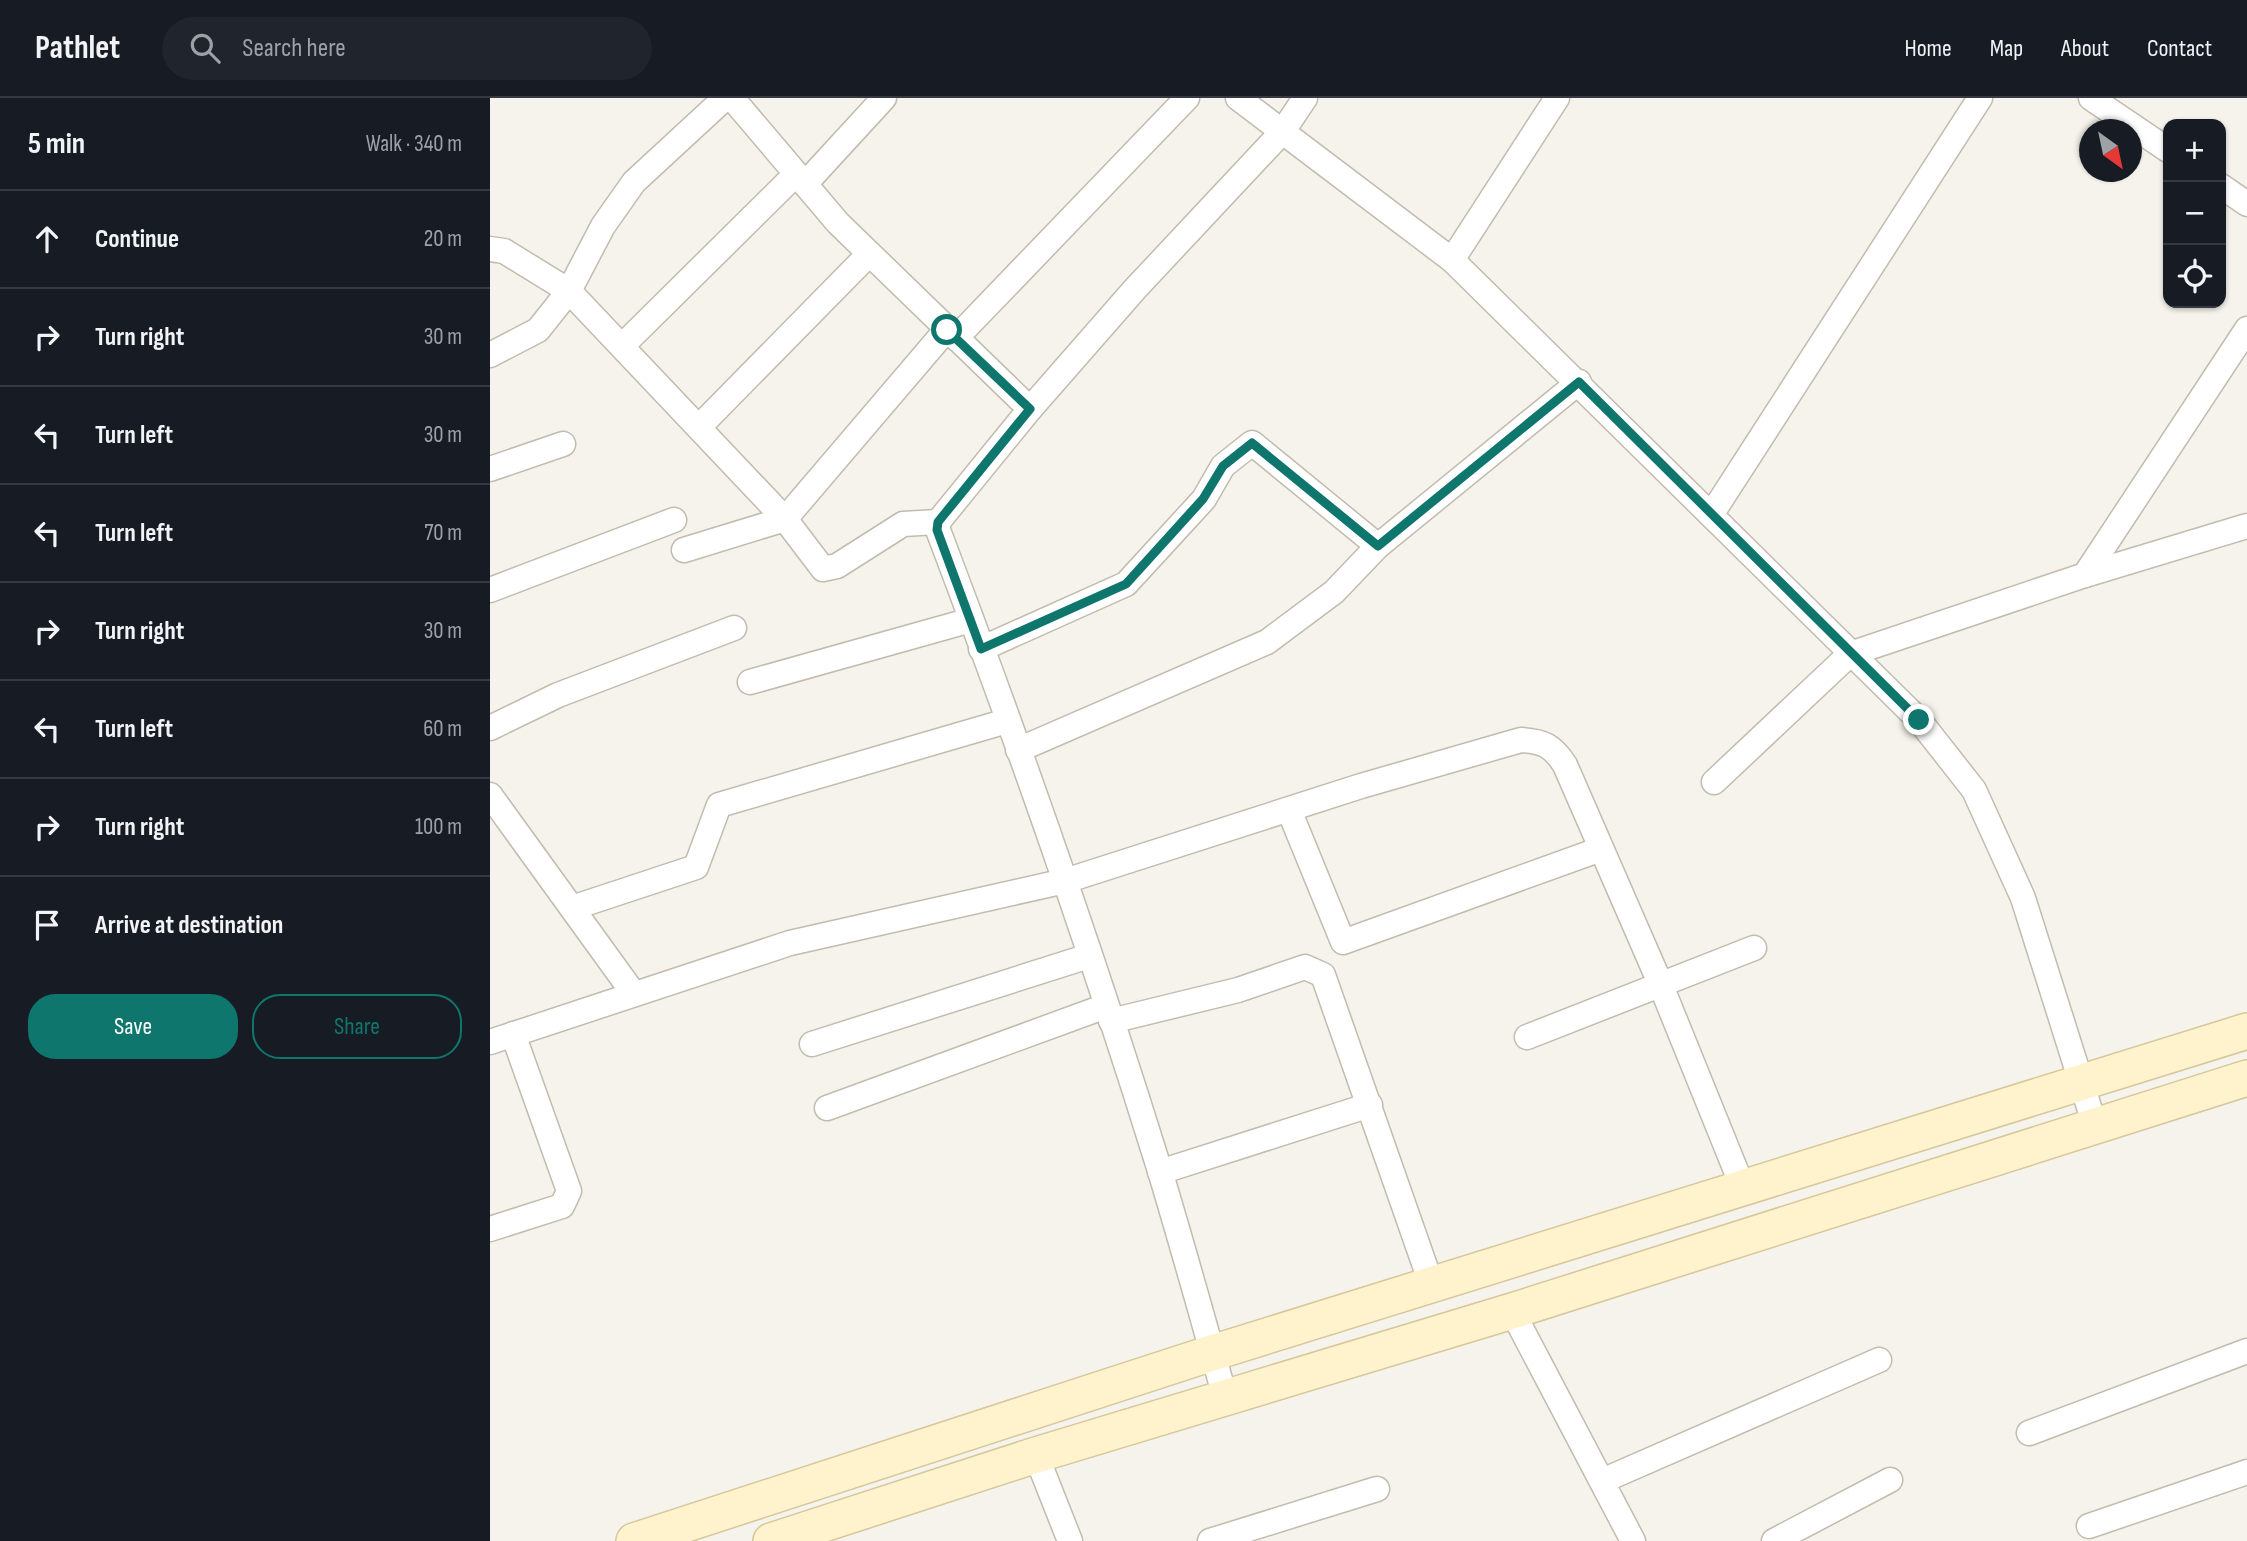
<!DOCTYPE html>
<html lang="en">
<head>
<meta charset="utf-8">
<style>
  body { margin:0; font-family:"Sofia Sans Condensed",sans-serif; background:#20242c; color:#f1f3f6 }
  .controls { position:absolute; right:21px; top:21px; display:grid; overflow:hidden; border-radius:14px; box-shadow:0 2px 5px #0004 }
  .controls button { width:63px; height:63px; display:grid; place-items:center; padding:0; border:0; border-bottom:2px solid #363941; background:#171b24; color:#f1f3f6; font:35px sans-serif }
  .compass { position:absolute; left:1589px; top:21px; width:63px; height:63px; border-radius:50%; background:#171b24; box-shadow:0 2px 5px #0004; rotate:147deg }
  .stop { position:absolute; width:21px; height:21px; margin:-16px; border:5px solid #0f766e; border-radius:50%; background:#fff }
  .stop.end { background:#0f766e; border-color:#fff; box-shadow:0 2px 7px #0008 }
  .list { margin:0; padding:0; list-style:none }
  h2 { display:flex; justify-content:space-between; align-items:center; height:91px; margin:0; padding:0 28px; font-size:30px }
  h2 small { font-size:23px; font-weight:400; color:#9ea1a6 }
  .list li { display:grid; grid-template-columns:46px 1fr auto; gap:21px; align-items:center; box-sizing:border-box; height:98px; padding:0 28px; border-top:2px solid #363941 }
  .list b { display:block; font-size:26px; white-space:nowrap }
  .list em { font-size:23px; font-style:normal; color:#9ea1a6 }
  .actions { display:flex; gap:14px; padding:21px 28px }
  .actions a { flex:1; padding:16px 0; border:2px solid #0f766e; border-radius:28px; text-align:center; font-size:24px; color:#0f766e }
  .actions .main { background:#0f766e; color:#fff }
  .icon { flex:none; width:38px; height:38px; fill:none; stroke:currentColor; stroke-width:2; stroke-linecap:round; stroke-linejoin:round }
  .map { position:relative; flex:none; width:1757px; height:1443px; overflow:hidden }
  header { display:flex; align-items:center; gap:42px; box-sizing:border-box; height:98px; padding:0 35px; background:#171b24; border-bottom:2px solid #363941 }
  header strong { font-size:33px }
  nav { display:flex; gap:38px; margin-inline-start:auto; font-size:24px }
  .search { width:490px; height:63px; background:#20242c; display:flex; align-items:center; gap:18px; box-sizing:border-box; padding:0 24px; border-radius:38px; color:#9ea1a6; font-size:26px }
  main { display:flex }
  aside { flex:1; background:#171b24 }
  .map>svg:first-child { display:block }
</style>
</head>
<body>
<header>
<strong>Pathlet</strong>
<div class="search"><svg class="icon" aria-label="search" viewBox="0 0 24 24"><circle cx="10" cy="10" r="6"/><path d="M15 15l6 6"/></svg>Search here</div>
<nav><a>Home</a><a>Map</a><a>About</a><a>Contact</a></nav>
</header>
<main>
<aside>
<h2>5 min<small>Walk · 340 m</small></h2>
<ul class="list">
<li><svg class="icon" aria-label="ahead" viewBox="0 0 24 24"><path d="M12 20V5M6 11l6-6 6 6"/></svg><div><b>Continue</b></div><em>20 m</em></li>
<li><svg class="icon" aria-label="right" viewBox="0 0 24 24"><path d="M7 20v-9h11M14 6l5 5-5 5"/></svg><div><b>Turn right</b></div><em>30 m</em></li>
<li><svg class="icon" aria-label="left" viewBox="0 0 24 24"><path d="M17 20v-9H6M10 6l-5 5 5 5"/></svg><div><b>Turn left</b></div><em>30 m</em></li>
<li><svg class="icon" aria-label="left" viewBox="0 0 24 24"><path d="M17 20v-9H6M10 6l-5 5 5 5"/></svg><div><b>Turn left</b></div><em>70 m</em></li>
<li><svg class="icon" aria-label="right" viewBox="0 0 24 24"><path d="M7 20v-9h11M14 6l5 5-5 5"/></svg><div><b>Turn right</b></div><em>30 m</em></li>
<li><svg class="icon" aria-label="left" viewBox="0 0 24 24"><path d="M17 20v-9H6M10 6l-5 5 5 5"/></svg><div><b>Turn left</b></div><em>60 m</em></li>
<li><svg class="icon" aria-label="right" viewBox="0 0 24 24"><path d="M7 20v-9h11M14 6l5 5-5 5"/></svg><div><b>Turn right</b></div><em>100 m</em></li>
<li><svg class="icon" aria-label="arrive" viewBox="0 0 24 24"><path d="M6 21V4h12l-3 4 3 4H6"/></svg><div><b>Arrive at destination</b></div></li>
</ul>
<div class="actions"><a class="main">Save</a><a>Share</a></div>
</aside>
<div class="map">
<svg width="1757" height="1443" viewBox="0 0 1757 1443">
  <rect width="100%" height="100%" fill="#f6f3ec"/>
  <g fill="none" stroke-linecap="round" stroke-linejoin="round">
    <defs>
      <g id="minor">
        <path d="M242,0l106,125 192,186"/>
        <path d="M748,0l214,162 467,460 55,70 49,108 72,228"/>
        <path d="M1601,0l77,52"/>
        <path d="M315,86l79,-86"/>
        <path d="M1731,88l26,18"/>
        <path d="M0,151l14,2 65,40 216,228 38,50 14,-3 66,-42 35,-2"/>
        <path d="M962,162l105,-162"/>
        <path d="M466,240l231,-240"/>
        <path d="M132,248l174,-172"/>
        <path d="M0,257l48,-25 31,-39 34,-65 31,-44 91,-84"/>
        <path d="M209,329l170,-173"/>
        <path d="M0,371l73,-25"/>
        <path d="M1221,417l269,-417"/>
        <path d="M194,452l101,-31 162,-190"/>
        <path d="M1595,477l162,-246"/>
        <path d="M0,492l184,-70"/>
        <path d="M491,551l145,-65 78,-85 19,-33 29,-23 126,103"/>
        <path d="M260,584l221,-62"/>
        <path d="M0,630l68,-33 176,-67"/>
        <path d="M528,652l249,-108 67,-50 44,-46 201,-164"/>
        <path d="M1224,684l136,-128 235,-79 162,-49"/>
        <path d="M0,697l144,199"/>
        <path d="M799,712l54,132 258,-93"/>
        <path d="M82,810l124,-41 23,-62 288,-84"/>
        <path d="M621,923l127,-31 67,-23 18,8 109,311"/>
        <path d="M1037,939l227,-89"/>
        <path d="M0,944l300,-99 275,-62 296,-95 160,-46c22,1 32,6 44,25l95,218 83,205"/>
        <path d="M322,946l277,-88"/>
        <path d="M337,1010l279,-102"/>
        <path d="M670,1074l210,-67"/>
        <path d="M0,1131l72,-23 7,-15 -56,-157"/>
        <path d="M1022,1213l121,230"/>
        <path d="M736,1302c-22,-76 -43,-153 -66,-229 -67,-216 -142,-430 -222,-641v-8l92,-113 105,-120 148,-158 22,-33"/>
        <path d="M1539,1335l218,-82"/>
        <path d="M546,1357l34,86"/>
        <path d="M1112,1383l277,-121"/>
        <path d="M1599,1428l158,-54"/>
        <path d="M720,1443l167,-52"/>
        <path d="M1284,1443l116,-61"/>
      </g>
      <g id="secondary">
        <path d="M144,1443l578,-188 1035,-322"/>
        <path d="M281,1443l265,-86 476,-144 735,-233"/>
      </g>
    </defs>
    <use href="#minor" stroke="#c2bbae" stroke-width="27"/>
    <use href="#secondary" stroke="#d6c79b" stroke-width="38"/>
    <use href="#minor" stroke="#fff" stroke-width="24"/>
    <use href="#secondary" stroke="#fff3cd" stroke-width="35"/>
  </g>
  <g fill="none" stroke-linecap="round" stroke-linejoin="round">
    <path stroke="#0f766e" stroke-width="9" d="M457,232l83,79 -92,113 -1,8 44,119 145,-65 77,-85 20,-33 29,-23 126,103 201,-164 340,338"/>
  </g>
</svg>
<div class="controls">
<button>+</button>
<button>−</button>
<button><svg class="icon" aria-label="locate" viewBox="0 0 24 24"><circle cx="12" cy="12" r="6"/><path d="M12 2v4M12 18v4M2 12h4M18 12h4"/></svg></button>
</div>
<svg class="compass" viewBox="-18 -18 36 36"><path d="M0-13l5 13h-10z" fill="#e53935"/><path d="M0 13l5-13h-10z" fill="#9ea1a6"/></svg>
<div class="stop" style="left:457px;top:232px"></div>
<div class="stop end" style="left:1429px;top:622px"></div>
</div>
</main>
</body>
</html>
